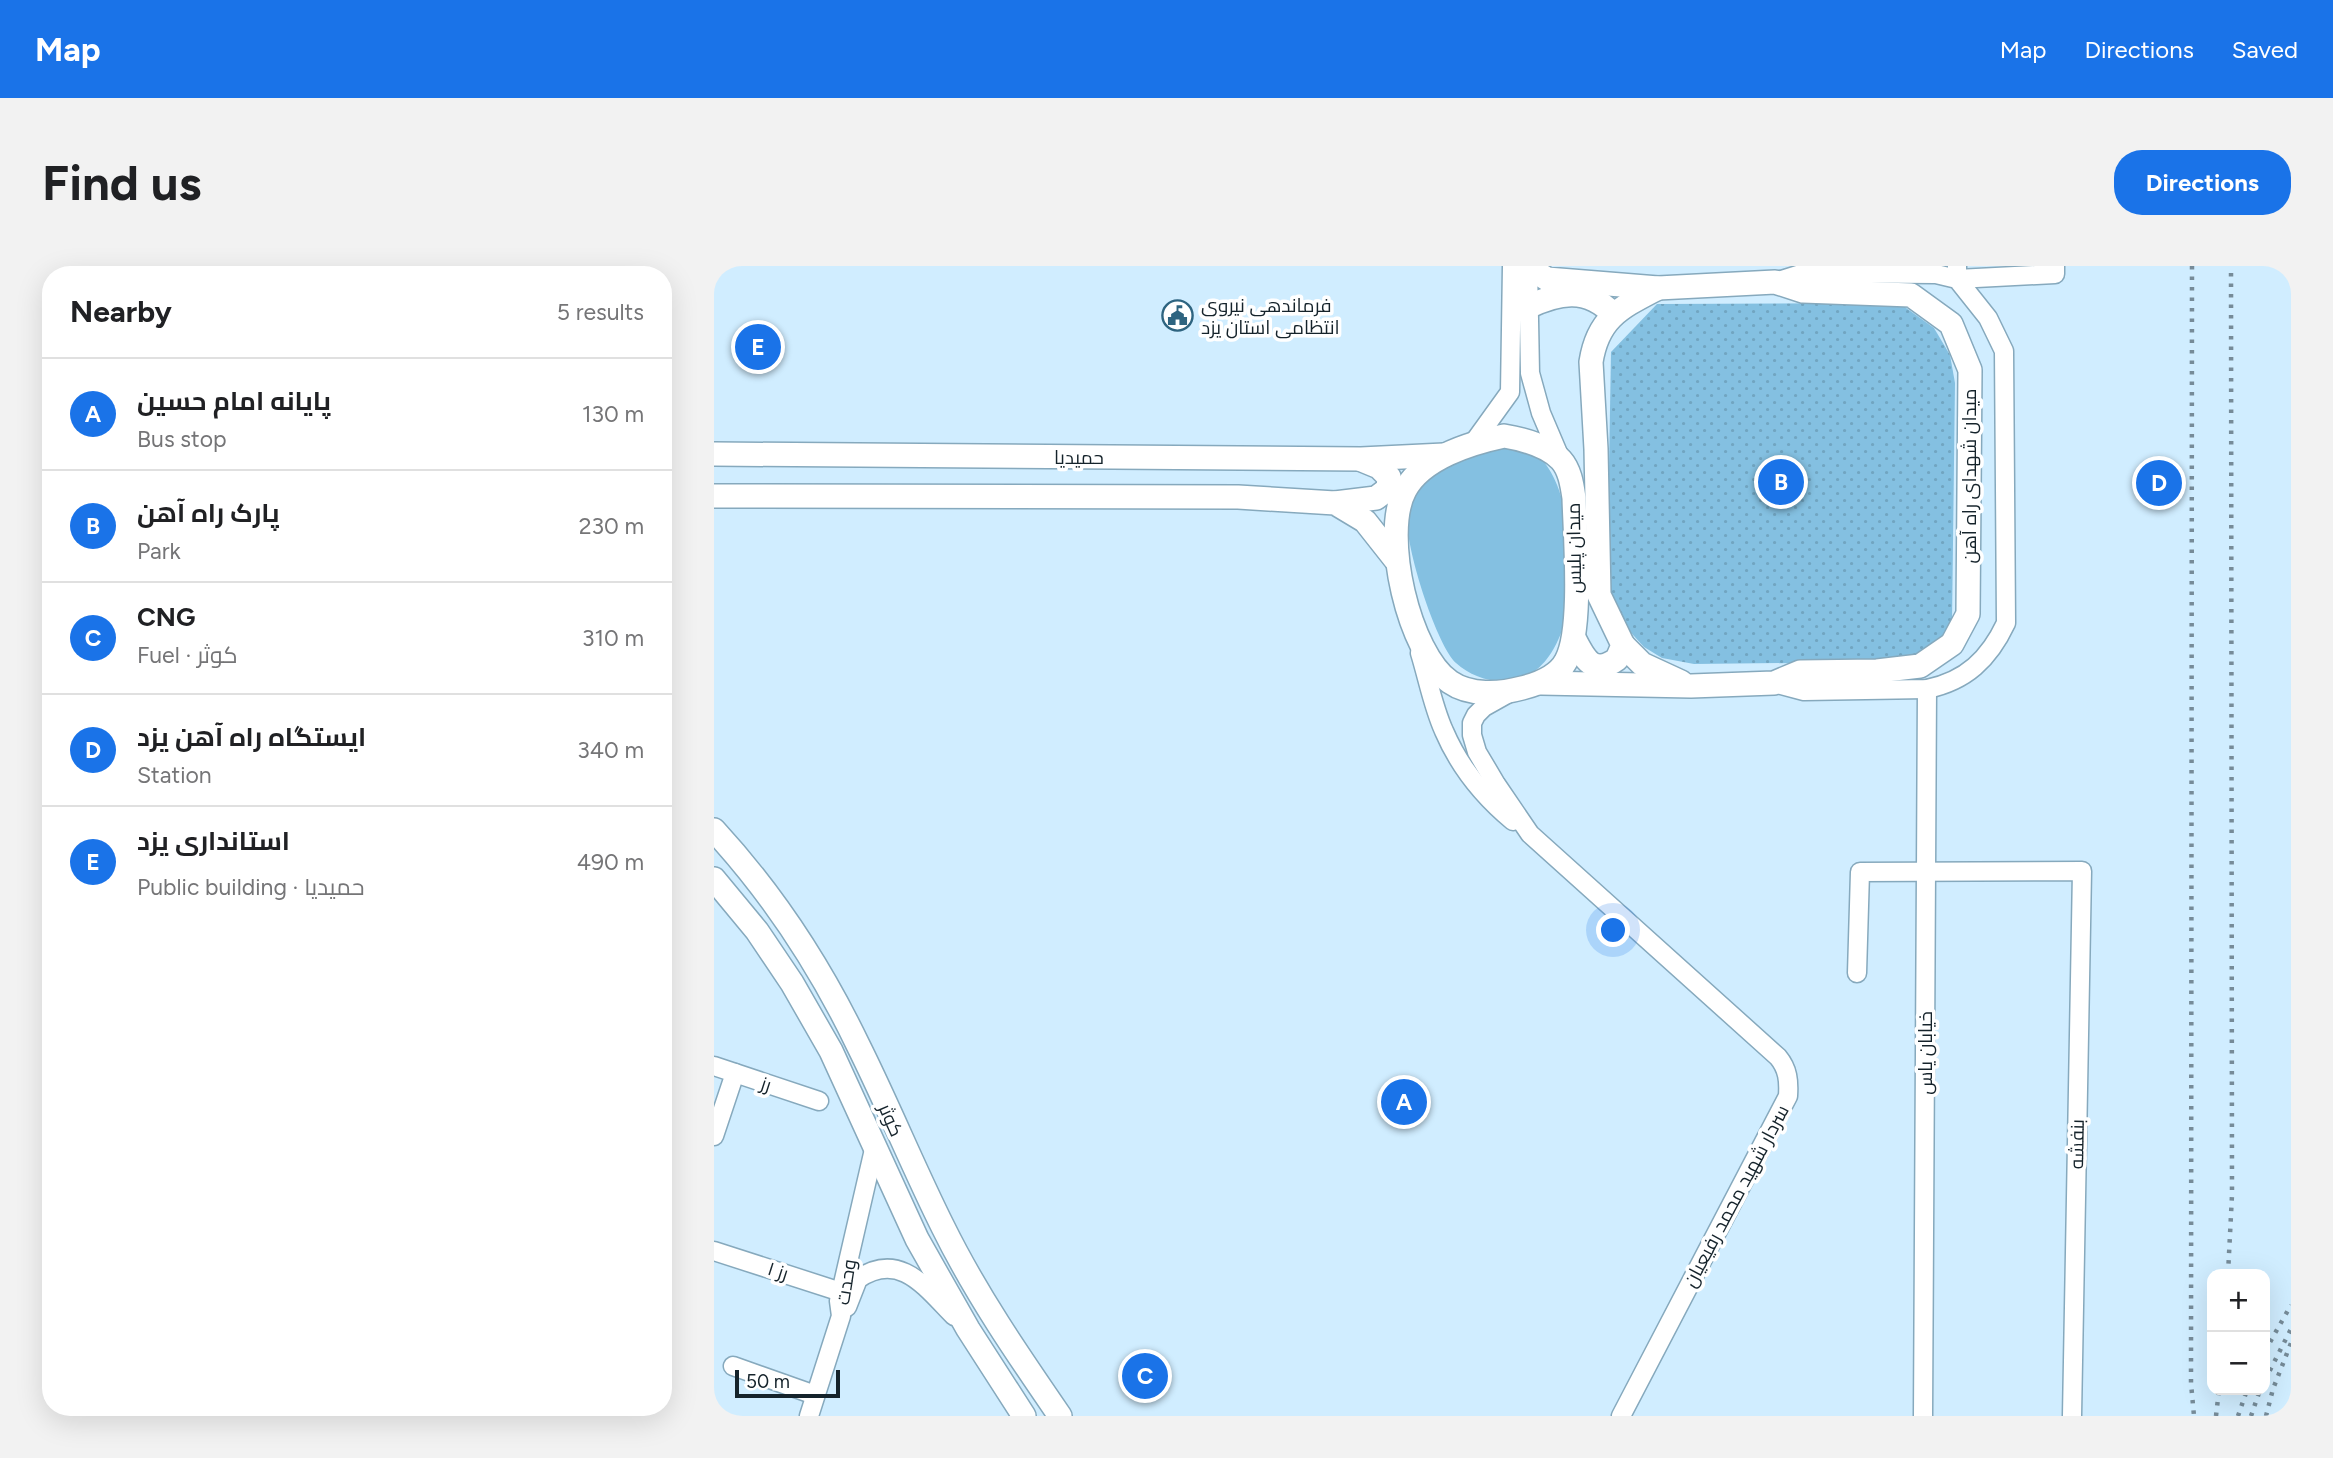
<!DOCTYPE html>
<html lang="en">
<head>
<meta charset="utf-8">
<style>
  body { margin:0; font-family:Figtree,Cairo,sans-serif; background:#f2f2f2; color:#202124 }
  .controls { position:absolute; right:21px; bottom:21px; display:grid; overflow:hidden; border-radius:14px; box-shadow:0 7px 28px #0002 }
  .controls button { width:63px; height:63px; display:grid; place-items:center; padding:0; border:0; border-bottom:2px solid #e0e0e0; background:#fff; color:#202124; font:35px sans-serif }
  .scale { position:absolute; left:21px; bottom:18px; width:105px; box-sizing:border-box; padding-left:7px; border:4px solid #15232b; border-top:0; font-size:19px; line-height:24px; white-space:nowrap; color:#15232b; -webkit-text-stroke:5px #fff; paint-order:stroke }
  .you { position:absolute; left:900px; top:665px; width:24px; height:24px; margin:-18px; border:5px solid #fff; border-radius:50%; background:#1a73e8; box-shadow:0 0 0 10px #1a73e833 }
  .badge { display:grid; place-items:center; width:46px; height:46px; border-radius:50%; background:#1a73e8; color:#fff; font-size:23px; font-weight:700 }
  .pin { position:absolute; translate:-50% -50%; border:4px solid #fff; box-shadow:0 2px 7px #0006 }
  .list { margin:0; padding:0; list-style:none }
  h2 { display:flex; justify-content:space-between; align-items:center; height:91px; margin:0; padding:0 28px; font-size:30px }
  h2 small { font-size:23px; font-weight:400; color:#757577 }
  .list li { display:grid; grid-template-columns:46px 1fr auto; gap:21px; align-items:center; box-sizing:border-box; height:112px; padding:0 28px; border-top:2px solid #e0e0e0 }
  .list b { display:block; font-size:26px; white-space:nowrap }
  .list p { margin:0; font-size:23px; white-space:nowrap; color:#757577 }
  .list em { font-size:23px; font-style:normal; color:#757577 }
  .map { position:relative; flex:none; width:1577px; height:1150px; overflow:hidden; border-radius:28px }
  header { display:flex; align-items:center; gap:42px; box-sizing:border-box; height:98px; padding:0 35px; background:#1a73e8; color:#fff }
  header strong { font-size:33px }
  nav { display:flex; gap:38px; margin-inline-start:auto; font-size:24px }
  .intro { display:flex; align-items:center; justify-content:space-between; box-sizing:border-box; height:168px; padding:0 42px }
  h1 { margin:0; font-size:49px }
  .button { padding:18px 32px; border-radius:28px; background:#1a73e8; color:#fff; font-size:24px; font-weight:700 }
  main { display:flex; gap:42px; padding:0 42px }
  aside { flex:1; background:#fff; border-radius:28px; box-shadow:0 7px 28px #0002 }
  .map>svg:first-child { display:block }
</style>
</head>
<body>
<header>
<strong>Map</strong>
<nav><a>Map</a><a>Directions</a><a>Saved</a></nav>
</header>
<div class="intro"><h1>Find us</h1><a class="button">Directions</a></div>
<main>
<aside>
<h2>Nearby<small>5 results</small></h2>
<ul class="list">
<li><span class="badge">A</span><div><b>پایانه امام حسین</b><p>Bus stop</p></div><em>130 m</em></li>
<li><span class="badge">B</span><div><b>پارک راه آهن</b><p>Park</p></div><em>230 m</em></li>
<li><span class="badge">C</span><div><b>CNG</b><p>Fuel · کوثر</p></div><em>310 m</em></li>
<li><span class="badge">D</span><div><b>ایستگاه راه آهن یزد</b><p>Station</p></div><em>340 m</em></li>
<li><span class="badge">E</span><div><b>استانداری یزد</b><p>Public building · حمیدیا</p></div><em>490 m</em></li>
</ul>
</aside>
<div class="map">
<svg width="1577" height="1150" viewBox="0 0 1577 1150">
  <defs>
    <pattern id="park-dots" width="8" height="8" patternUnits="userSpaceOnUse" patternTransform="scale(1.75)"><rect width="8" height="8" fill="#84c0e1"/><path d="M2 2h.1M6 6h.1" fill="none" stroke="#71a5c1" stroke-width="1.8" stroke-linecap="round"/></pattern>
  </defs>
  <rect width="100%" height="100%" fill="#d0edff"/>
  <path fill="#84c0e1" d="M787,177c9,2 23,3 31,8 15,9 26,32 30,49 5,22 7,112 -1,133 -8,21 -22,42 -46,47 -21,4 -44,-3 -59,-17 -20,-18 -56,-129 -48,-155 1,-5 6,-10 8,-14 19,-29 54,-40 85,-51z"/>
  <path fill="url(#park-dots)" d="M1162,37l26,2 32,23 16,27 5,28 -3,241c-21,29 -31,34 -66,38l-192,2 -32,-6 -18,-11 -32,-35 -5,-30 4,-230 46,-48z"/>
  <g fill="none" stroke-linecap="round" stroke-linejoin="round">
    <defs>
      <g id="minor">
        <path d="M814,0l2,107 11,40 20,47"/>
        <path d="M1243,0v13l98,-5v-8"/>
        <path d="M760,176l36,-50 2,-126"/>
        <path d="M706,387c8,26 13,54 24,78 15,35 40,66 69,90"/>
        <path d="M1060,417l30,8 123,-2c39,-8 62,-30 79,-66l-2,-272 -16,-33 -31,-39 -21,-5 -132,-1 -29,9"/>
        <path d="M795,427l-25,14 -8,8 -4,8v12l5,17 19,32 34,50 248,223c10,12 11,24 10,39l-167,320"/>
        <path d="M1143,707l3,-101 222,-1 -10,545"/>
        <path d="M0,800l105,35"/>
        <path d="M0,870l21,-63"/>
        <path d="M0,985l127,41"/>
        <path d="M133,1041l11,-28c42,-29 68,9 96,37"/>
        <path d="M19,1100l82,29"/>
        <path d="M95,1150l32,-100 -2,-15 36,-156"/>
        <path d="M1209,1150l4,-727"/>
      </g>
      <g id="major">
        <path d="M814,1l19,12 111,9 117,-6 28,9 108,4 40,29 19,46 -2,244 -16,30 -32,22 -43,5 -77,1 -26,11 -83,3 -150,-3"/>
        <path d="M814,41c31,-15 59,-20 85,7"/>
        <path d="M790,170c18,3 44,10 57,24 9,10 11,25 13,38 1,38 9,132 -8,163 -8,15 -28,23 -44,27 -22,6 -52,8 -72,-6 -41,-28 -69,-148 -45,-192 17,-32 66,-47 99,-54z"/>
        <path d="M0,188l647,5 83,-4"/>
        <path d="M0,230l524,1 97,6 30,18 30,38"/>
        <path d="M621,237l41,-5 12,-9 1,-12 -10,-10 -17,-7"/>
        <path d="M860,372c10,20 19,39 43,21l6,-14 -24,-50 -3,-146 -5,-87c7,-45 31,-55 67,-74"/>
        <path d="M909,379l19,19 39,18"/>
        <path d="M0,564c58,63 107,138 144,215 30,60 55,122 85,182 33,67 75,128 117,189"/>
        <path d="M0,613l43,52 35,52 39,68 86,188 51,90 56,87"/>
      </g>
    </defs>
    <use href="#minor" stroke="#86a9bd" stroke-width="21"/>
    <use href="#major" stroke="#86a9bd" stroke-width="26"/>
    <use href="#minor" stroke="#fff" stroke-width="18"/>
    <use href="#major" stroke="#fff" stroke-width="23"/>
    <g stroke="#768b98" stroke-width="4.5" stroke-dasharray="3.5 7" stroke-linecap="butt">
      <path d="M1478,0l-1,1117 3,33"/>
      <path d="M1514,1008l4,-79 -1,-929"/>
      <path d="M1551,1085l26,-46"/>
      <path d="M1551,1114l26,-51"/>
      <path d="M1502,1150l3,-26"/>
      <path d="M1524,1150l9,-26"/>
      <path d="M1537,1150l9,-26"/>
      <path d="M1552,1150l7,-27 18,-46"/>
    </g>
  </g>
  <defs>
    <symbol id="civic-ring" viewBox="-11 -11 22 22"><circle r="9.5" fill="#fff" stroke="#2e6480" stroke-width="1.5"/><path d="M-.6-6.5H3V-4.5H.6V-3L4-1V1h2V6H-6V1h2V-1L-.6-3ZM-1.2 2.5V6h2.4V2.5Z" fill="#2e6480"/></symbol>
  </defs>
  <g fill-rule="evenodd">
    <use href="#civic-ring" x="446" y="32" width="35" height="35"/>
  </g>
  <g text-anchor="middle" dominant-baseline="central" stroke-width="7" stroke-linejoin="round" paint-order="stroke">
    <g font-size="19" fill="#15232b" stroke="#fff" text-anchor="start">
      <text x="487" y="39">فرماندهی نیروی<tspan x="487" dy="22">انتظامی استان یزد</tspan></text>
    </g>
    <g font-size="19" fill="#15232b" stroke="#fff">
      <text x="365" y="191">حمیدیا</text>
      <text transform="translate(1255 210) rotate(-90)">میدان شهدای راه آهن</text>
      <text transform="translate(860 282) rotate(-91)">میدان پلیس</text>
      <text transform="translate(1211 787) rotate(-90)">خیابان یاس</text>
      <text transform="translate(52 818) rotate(18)">رز</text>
      <text transform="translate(177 854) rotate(66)">کوثر</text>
      <text transform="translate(1363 878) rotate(-89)">بنفشه</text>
      <text transform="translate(1022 930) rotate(-62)">سردار شهید محمد رفیعیان</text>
      <text transform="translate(64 1005) rotate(18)">رز ۱</text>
      <text transform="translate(132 1016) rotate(-81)">وحدت</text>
    </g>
  </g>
</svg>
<div class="controls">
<button>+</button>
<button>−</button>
</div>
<div class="scale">50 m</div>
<div class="you"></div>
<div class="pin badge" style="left:690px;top:836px">A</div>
<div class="pin badge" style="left:1067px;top:216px">B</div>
<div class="pin badge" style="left:431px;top:1110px">C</div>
<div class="pin badge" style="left:1445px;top:217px">D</div>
<div class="pin badge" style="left:44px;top:81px">E</div>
</div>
</main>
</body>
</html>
